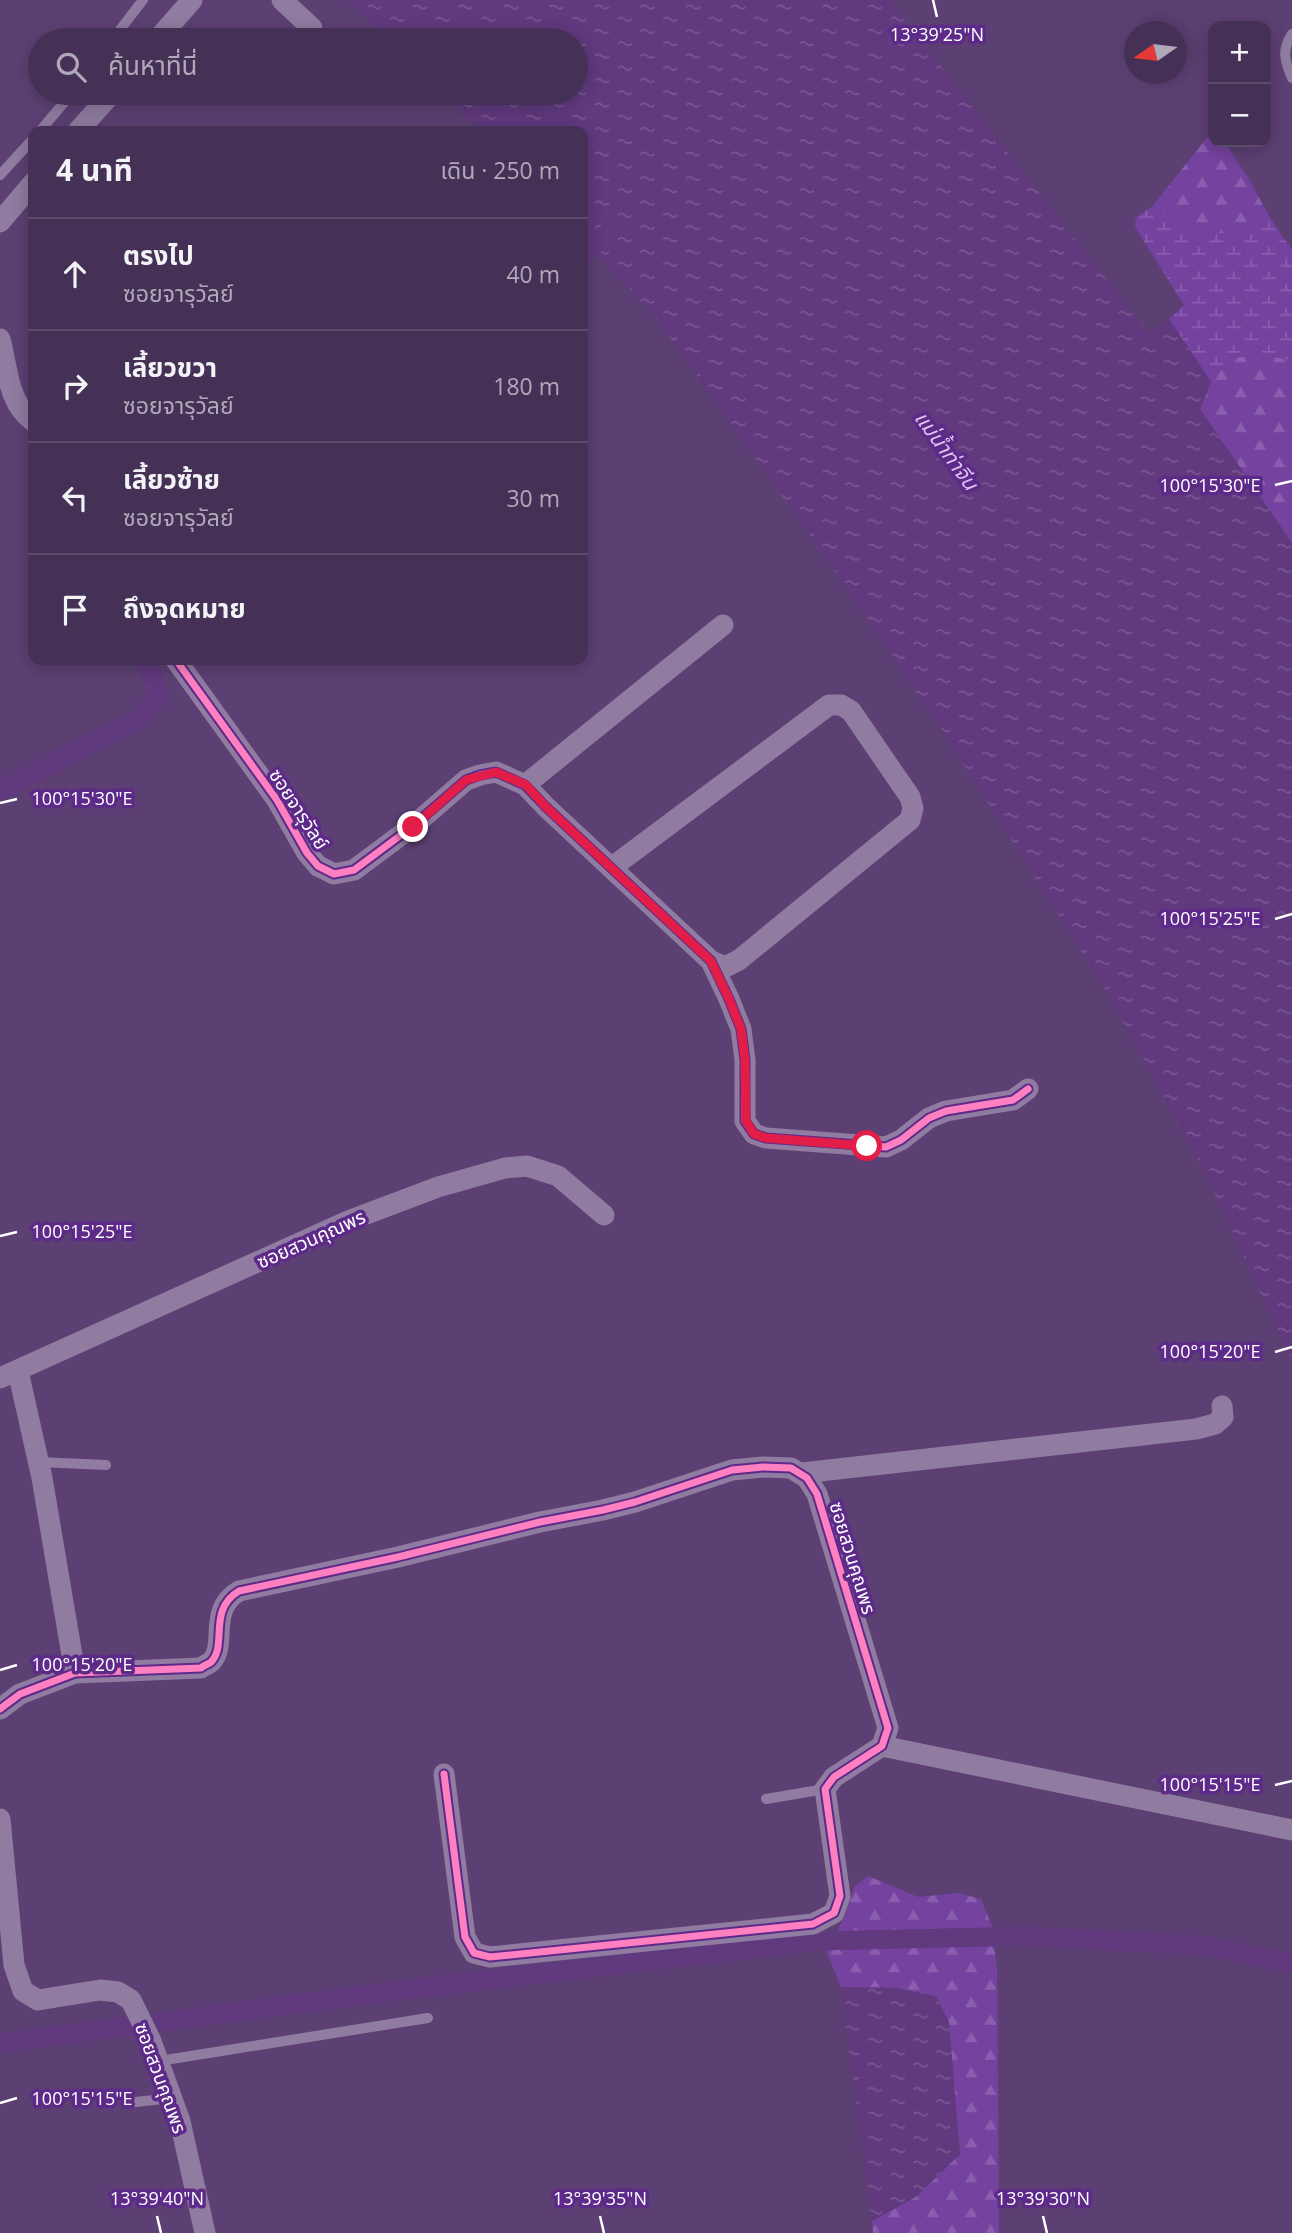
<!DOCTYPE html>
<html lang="th">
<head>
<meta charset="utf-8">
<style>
  body { margin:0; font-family:"Open Sans","Noto Sans Thai",sans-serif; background:#4c385c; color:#f1f3f6 }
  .controls { position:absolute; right:21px; top:21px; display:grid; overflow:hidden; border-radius:14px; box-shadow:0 4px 18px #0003 }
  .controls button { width:63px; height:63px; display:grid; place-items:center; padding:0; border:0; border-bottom:2px solid #5d4b6c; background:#453056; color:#f1f3f6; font:35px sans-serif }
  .compass { position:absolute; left:1124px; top:21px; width:63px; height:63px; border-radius:50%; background:#453056; box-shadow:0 4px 18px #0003; rotate:256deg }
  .stop { position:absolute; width:21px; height:21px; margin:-16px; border:5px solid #e11d48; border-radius:50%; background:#fff }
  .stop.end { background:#e11d48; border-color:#fff; box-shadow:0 2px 7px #0008 }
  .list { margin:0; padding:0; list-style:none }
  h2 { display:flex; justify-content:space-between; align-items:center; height:91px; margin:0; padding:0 28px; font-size:30px }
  h2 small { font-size:23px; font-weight:400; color:#b0a9b9 }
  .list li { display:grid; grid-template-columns:46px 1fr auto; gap:21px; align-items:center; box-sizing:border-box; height:112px; padding:0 28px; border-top:2px solid #5d4b6c }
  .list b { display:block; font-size:26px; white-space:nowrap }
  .list p { margin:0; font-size:23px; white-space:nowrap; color:#b0a9b9 }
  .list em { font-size:23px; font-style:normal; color:#b0a9b9 }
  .icon { flex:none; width:38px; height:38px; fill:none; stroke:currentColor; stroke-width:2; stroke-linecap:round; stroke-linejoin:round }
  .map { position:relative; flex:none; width:1292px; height:2233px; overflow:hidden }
  .search { position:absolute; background:#453056; box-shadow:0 4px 18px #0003; left:28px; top:28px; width:560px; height:77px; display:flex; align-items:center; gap:18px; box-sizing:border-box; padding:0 24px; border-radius:38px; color:#b0a9b9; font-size:26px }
  .panel { position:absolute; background:#453056; box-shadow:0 4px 18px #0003; left:28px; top:126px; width:560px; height:539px; border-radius:14px }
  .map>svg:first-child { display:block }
</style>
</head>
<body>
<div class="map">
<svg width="1292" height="2233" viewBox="0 0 1292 2233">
  <defs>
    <pattern id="forest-firs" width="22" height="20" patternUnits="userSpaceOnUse" patternTransform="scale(1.75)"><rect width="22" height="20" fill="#7542a0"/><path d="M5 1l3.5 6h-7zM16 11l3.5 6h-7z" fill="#8a5eae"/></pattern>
    <pattern id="wetland-marsh" width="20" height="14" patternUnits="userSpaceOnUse" patternTransform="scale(1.75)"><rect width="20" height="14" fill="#7542a0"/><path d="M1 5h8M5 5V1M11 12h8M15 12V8" fill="none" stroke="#8a5eae"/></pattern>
    <pattern id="water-ripples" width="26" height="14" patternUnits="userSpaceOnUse" patternTransform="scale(1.75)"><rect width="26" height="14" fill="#60397e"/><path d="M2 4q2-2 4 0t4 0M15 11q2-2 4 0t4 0" fill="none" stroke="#785791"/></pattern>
  </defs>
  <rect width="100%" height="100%" fill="#5c4073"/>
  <g fill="url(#forest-firs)">
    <path d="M1213,130v12h11l25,37 21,39 -28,12 -37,6 -53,-29z"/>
    <path d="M1260,353l32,8v182l-92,-134 11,-27 19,-23z"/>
    <path d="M868,1876l50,21 40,-4 23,6 11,27 5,43 2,264h-126l-1,-12 45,-25 43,-42 -4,-33 -59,-133 -56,-1 -15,-37 19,-34 9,-29z"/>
  </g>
  <path fill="url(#wetland-marsh)" d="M1152,207l53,29 37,-6 28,-12 22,32v111l-32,-8 -30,6 -19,23 -42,-63 15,-14 -49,-78 1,-10z"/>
  <g fill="url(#water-ripples)">
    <path d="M347,0h542l260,334 20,-15 42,63 -11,27 92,134v817l-85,-183 -100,-185 -166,-264 -115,-170 -172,-243 -71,-75v-109h-103l-36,-38h132v-53h-186z"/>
    <path d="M841,1987l56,1 39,8 13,26 11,132 -43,42 -45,25z"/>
  </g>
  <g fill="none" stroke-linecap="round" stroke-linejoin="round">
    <g stroke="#60397e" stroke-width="19">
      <path d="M583,255l27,-24"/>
      <path d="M0,791l140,-72 18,-22 -4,-17 -10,-20"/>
      <path d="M0,2043l417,-55 402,-47 207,-5 183,10 83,18"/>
    </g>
    <g stroke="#8f7ca0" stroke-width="10">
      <path d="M1292,34c-11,16 -7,27 0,44"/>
      <path d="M112,40l31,-40"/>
      <path d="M40,131l32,-38"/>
      <path d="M0,175l33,-36"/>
      <path d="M39,1462l67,3"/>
      <path d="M766,1799l59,-10"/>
      <path d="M159,2061l269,-43"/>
      <path d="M127,2103l45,-5"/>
    </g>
    <g stroke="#8f7ca0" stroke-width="21">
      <path d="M282,0l30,28"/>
      <path d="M157,40l35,-40"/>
      <path d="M78,131l34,-38"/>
      <path d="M0,222l33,-39"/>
      <path d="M0,339c8,29 7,63 33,82"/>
      <path d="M176,660l101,140 30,53 11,13 16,8 20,-4 59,-44 53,-46 14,-5 16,-3 29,13 21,22 165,154 18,38 12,30 4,31v61l9,13 12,4 120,9 15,-7 28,-22 17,-7 67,-11 15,-11"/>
      <path d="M525,785l198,-160"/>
      <path d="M611,868l218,-163h12l10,6 59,86 3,11 -3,12 -171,140 -14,7 -14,-6"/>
      <path d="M18,1371l24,107 33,195"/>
      <path d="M0,1378l348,-157 90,-34 67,-19 22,-2 31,10 46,39"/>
      <path d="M802,1473l394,-44 19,-5 8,-7 -1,-11"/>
      <path d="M0,1709l20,-15 55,-21 126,-5c0,-1 9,-5 10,-6 17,-17 -4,-52 28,-71l159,-34 142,-35 63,-12 32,-8 97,-32 31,-3 28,1 16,10 10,16 71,234 -6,18 -48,31 -9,12 15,107 -6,17 -21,11 -323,33 -16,-4 -9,-16 -21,-163"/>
      <path d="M882,1746l410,84"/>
      <path d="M0,1819l14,146 9,26 15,9 62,-10 18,2 13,8 20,41 29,80 25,112"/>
    </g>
    <defs>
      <g id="cycleway">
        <path d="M176,660l101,140 30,53 11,13 16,8 20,-4 59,-44 53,-46 14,-5 16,-3 29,13 21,22 165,154 18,38 12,30 4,31v61l9,13 12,4 120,9 15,-7 28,-22 17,-7 67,-11 15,-11"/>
        <path d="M0,1709l20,-15 55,-21 126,-5c0,-1 9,-5 10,-6 17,-17 -4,-52 28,-71l159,-34 142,-35 63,-12 32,-8 97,-32 31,-3 28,1 16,10 10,16 71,234 -6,18 -48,31 -9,12 15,107 -6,17 -21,11 -323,33 -16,-4 -9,-16 -21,-163"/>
      </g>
    </defs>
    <use href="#cycleway" stroke="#5e2a89" stroke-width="11"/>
    <use href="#cycleway" stroke="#ff80c0" stroke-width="7"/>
  </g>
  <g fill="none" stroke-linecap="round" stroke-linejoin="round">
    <path stroke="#e11d48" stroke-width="9" d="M413,827l53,-47 30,-8 30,13 20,22 165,154 18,38 12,30 4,31 1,61 8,13 12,4 101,8"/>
  </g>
  <path fill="none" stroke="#fff" stroke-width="2.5" d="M933,0l4,17M1275,485l17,-4M0,803l17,-4M1275,919l17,-5M0,1236l17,-4M1275,1352l17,-5M0,1670l17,-5M1275,1785l17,-4M0,2103l17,-5M157,2216l4,17M600,2216l4,17M1043,2216l4,17"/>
  <g text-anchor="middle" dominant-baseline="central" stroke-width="7" stroke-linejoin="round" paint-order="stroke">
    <g font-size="19" fill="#fff" stroke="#5e2a89">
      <text transform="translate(299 809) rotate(57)">ซอยจารุวัลย์</text>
      <text transform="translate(311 1239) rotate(-24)">ซอยสวนคุณพร</text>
      <text transform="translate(853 1558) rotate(73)">ซอยสวนคุณพร</text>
      <text transform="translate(161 2078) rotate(70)">ซอยสวนคุณพร</text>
    </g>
    <g font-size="21" font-style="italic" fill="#dbc3f0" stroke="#5e2a89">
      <text transform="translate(947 450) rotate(54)">แม่น้ำท่าจีน</text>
    </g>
  </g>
  <g font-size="18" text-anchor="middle" fill="#fff" stroke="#5e2a89" stroke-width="7" stroke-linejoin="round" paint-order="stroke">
    <text x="937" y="41">13°39'25"N</text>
    <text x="1210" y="492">100°15'30"E</text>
    <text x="82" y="805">100°15'30"E</text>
    <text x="1210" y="925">100°15'25"E</text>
    <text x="82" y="1238">100°15'25"E</text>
    <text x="1210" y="1358">100°15'20"E</text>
    <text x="82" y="1671">100°15'20"E</text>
    <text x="1210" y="1791">100°15'15"E</text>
    <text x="82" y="2105">100°15'15"E</text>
    <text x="157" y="2205">13°39'40"N</text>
    <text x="600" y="2205">13°39'35"N</text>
    <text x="1043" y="2205">13°39'30"N</text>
  </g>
</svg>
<div class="controls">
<button>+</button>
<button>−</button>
</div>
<svg class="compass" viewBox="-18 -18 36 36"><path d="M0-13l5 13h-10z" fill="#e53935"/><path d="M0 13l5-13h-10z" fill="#b0a9b9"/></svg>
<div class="stop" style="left:867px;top:1146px"></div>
<div class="stop end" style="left:413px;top:827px"></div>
<div class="search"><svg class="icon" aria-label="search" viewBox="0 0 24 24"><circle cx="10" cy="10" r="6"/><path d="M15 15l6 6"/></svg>ค้นหาที่นี่</div>
<section class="panel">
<h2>4 นาที<small>เดิน · 250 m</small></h2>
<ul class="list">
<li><svg class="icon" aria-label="ahead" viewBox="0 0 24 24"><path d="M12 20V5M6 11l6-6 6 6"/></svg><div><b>ตรงไป</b><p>ซอยจารุวัลย์</p></div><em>40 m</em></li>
<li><svg class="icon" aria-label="right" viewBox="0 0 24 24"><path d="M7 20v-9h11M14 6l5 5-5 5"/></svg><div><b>เลี้ยวขวา</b><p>ซอยจารุวัลย์</p></div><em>180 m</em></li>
<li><svg class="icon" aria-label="left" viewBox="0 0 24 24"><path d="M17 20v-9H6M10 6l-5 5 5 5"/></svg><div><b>เลี้ยวซ้าย</b><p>ซอยจารุวัลย์</p></div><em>30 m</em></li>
<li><svg class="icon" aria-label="arrive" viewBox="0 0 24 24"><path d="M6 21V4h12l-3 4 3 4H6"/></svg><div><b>ถึงจุดหมาย</b></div></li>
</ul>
</section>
</div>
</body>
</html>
